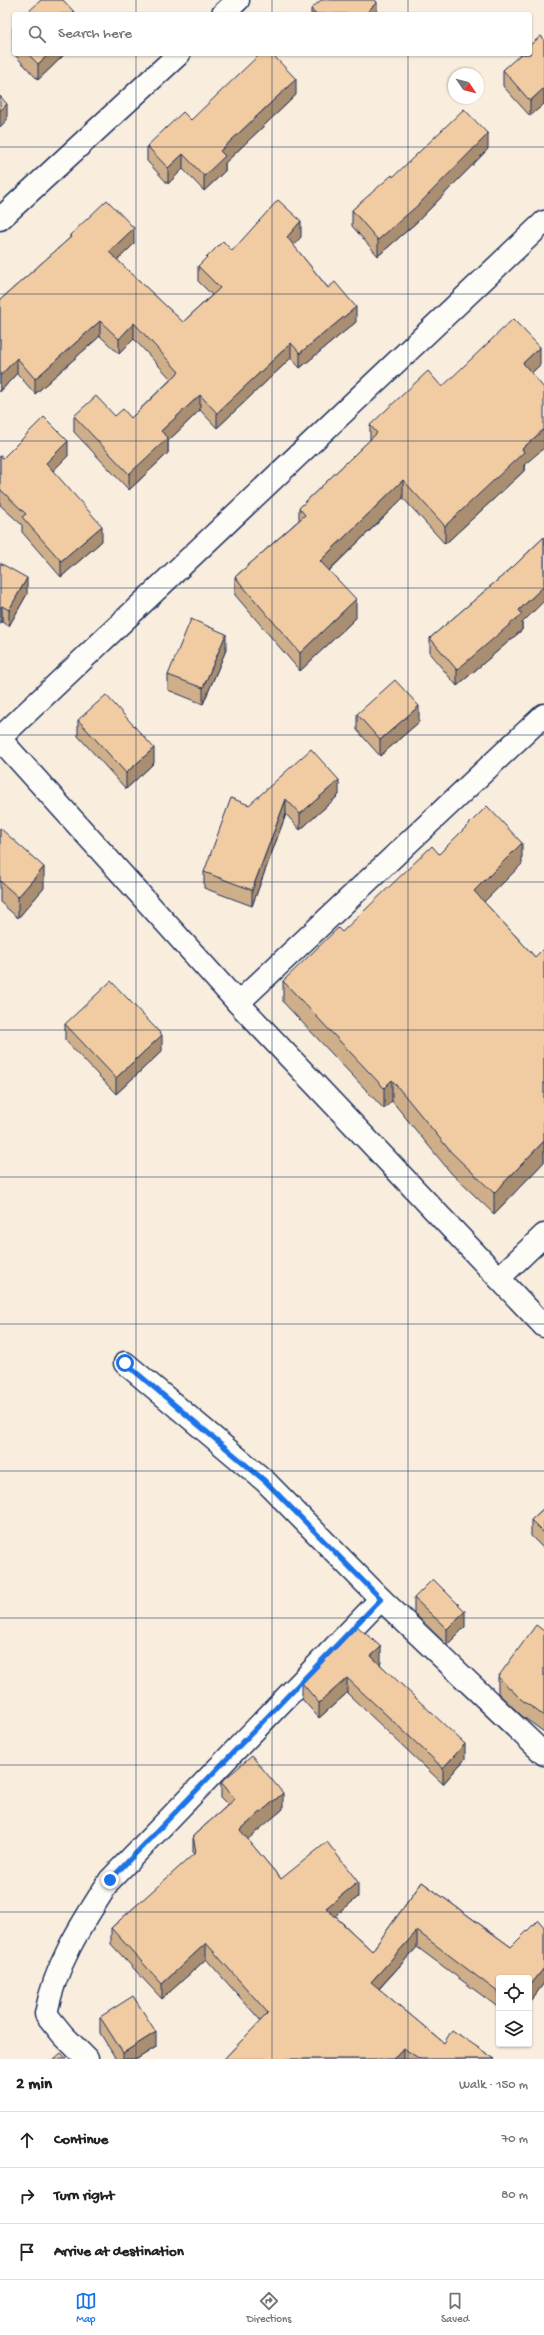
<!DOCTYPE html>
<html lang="en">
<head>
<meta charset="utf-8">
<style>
  body { margin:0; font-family:"Gochi Hand",sans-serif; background:#f2f2f2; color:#222 }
  .controls { position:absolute; right:12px; bottom:12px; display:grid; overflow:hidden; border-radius:4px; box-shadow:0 1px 3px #0004 }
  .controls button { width:36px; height:36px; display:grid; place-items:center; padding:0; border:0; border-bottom:1px solid #e0e0e0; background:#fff; color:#222; font:20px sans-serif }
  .compass { position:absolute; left:448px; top:68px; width:36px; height:36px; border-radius:50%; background:#fff; box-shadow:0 1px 3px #0004; rotate:125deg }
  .stop { position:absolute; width:12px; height:12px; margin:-9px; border:3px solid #1a73e8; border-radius:50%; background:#fff }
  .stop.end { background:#1a73e8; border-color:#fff; box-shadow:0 1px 4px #0008 }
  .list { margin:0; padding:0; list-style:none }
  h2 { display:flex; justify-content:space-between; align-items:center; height:52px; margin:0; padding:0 16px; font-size:17px }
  h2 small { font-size:13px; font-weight:400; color:#767676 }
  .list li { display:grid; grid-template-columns:26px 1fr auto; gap:12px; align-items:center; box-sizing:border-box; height:56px; padding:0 16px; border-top:1px solid #e0e0e0 }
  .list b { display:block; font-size:15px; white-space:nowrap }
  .list em { font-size:13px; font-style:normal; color:#767676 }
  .icon { flex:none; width:22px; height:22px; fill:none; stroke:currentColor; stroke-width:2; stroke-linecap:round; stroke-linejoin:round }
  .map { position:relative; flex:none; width:544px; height:2059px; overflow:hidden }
  .search { position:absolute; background:#fff; box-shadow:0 1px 3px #0004; left:12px; right:12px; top:12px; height:44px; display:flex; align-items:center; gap:10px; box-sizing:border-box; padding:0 14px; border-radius:4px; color:#767676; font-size:15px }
  .sheet { height:220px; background:#fff }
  nav { display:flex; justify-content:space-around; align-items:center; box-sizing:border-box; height:56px; border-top:1px solid #e0e0e0; background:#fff; font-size:11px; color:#767676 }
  nav a { display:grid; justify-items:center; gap:2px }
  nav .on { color:#1a73e8 }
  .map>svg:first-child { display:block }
</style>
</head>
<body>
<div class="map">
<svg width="544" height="2059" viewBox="0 0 544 2059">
  <rect width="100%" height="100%" fill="#f9eddd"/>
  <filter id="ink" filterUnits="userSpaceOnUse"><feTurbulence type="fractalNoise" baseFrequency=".025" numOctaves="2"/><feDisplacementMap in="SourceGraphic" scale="8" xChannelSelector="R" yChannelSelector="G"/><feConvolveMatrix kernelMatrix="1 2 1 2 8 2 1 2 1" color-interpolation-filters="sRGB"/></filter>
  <g filter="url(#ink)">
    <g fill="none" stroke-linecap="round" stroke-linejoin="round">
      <defs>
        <g id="street">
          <path d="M223,14l15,-14"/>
          <path d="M0,219l179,-165"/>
          <path d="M0,738l544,-516"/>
          <path d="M0,739l238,264 306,323"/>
          <path d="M238,1003l306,-288"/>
          <path d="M499,1278l45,-43"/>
          <path d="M125,1363l140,118 116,118 163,155"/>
          <path d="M87,2059l-24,-24 -17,-21c9,-50 37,-92 64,-134l271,-281"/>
        </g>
      </defs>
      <use href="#street" stroke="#1b2f5e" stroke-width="25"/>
      <use href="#street" stroke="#fdfcf7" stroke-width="22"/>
    </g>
    <g fill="#cfaf8a" stroke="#1b2f5e">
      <path d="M311,9l66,5h-66z"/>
      <path d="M14,26v28h51l-27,26 -25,-27v-26z"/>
      <path d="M544,39v65l-14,12 -27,-30v-16z"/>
      <path d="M296,95l-71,68v8l-21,20 -21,-22 -15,15 -21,-23v-15l44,-26z"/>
      <path d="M488,149l-70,72 -40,35 -26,-30v-16l41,-33z"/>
      <path d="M70,235l64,9 -17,16 66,62 29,-27 -14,-14v-15l34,-15 69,-14 -8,8 63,77 -56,46 -9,-10 -74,70 -17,-18 -32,31v12l-39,37 -55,-58v-16h41l16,2 40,-39 -37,-40 -15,15 -19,-18 -65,58 -18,-21 -17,19v-92l70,-62z"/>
      <path d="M540,365l-9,8 -7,98 -79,73 -42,-46 -74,73 27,47 -56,53 -65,-76v-18l64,-57v-12l71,-68v-15l72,-38z"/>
      <path d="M0,456l3,2 65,-2 -15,15 49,70 -41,36 -39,-45v-7l-22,-20z"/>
      <path d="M544,537v64l-22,22v7l-65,56 -27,-32v-16l84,-72z"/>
      <path d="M0,563l27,31 -18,32 -7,-4z"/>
      <path d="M226,650l-23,54 -35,-14v-15z"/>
      <path d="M357,714l62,8 -39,34 -23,-26z"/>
      <path d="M78,720l76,43 -28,26 -48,-53z"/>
      <path d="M311,749l28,46 -39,35 -14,-16 -34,92 -48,-18v-16z"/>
      <path d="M0,828l44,60 -26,30 -18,-16z"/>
      <path d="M439,854l83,10 -38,38 51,55 9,-7v212l-50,52 -43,-41 -59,-72 -8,8 -101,-107v-21l59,-49z"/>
      <path d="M65,1024l97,27 -46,43 -51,-54z"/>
      <path d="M544,1508v41l-13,-13v-16z"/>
      <path d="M414,1598l51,29 -18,18 -33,-32z"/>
      <path d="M544,1631v101l-22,-16 -24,-23v-16z"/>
      <path d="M381,1663l-1,1 85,95 -22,25 -96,-91 -28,25 -17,-19v-16z"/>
      <path d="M221,1782l62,27 -36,30 34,40 77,18 -23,19 37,35 50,-69 89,65 33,-20v56l-15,20 -30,-25v30l-82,-61 -38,42 65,54 51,16h-271l37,-38 -55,-62 -44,40 -51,-55v-16l83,-73 -1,-3v-16l35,-31 -7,-7z"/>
      <path d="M100,2017l56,30 -19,12h-21l-16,-26z"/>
    </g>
    <g fill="#a98e71" stroke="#1b2f5e">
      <path d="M377,2v12h-12z"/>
      <path d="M49,54h16l-27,26v-16z"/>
      <path d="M296,79v16l-71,68v8l-21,20v-15l16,-25z"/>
      <path d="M544,88v16l-14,12v-15z"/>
      <path d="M7,104v16l-7,7v-16z"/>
      <path d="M488,134v15l-70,72 -40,35v-16z"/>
      <path d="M183,154v15l-15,15v-16z"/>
      <path d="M301,221v16l-14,16v-16z"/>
      <path d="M134,228v16l-25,24v-16z"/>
      <path d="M356,307v15l-56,46v-15z"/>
      <path d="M100,321v15l-65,58v-15z"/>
      <path d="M134,323v16l-15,15v-15z"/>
      <path d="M291,343v15l-74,70v-15z"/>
      <path d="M540,347v18l-17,16v-18z"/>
      <path d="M17,358v15l-17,19v-16z"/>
      <path d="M200,395v15l-32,31v12l-39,37v-16l32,-43z"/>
      <path d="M544,429v19l-20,17v6l-79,73v-18l77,-77z"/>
      <path d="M68,441v15l-22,22v-15z"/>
      <path d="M403,480v18l-83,81v-18z"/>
      <path d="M102,526v15l-41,36v-16z"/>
      <path d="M27,578v16l-18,32v-16z"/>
      <path d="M544,586v15l-22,22v7l-65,56v-16z"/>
      <path d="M356,599v19l-56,53v-18z"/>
      <path d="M2,606v16l-2,1v-15z"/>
      <path d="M226,634v16l-23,54v-16z"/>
      <path d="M419,706v16l-39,34v-16z"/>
      <path d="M154,748v15l-28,26v-16z"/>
      <path d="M339,780v15l-39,35v-16z"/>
      <path d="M286,799v15l-34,92v-16z"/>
      <path d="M522,843v21l-48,48v-21z"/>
      <path d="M44,867v21l-26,30v-21z"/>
      <path d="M162,1035v16l-46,43v-16z"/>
      <path d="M392,1080v21l-8,8v-21z"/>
      <path d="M544,1141v21l-50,52v-21z"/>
      <path d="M465,1611v16l-18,18v-16z"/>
      <path d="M381,1647v16l-10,9v-16z"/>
      <path d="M347,1678v15l-28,25v-15z"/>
      <path d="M465,1744v15l-22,25v-16z"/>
      <path d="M283,1793v16l-43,37v-16z"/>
      <path d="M358,1882v15l-32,27v-16z"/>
      <path d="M417,1931v16l-46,50v-15z"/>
      <path d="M206,1943v16l-44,40v-15z"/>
      <path d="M544,1968v15l-15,20v-16z"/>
      <path d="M156,2032v15l-19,12h-14v-6z"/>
      <path d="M403,2048v11h-10z"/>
    </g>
    <g fill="#f1cba1" stroke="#1b2f5e">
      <path d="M41,0h22l13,14h-50z"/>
      <path d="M321,0h54l2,2 -12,12h-50l-4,-5z"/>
      <path d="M14,26v13l-1,-1v-11z"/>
      <path d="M541,36l3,3v49l-14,13 -27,-31 18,-16h9v-9z"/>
      <path d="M28,54h21l-11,10z"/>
      <path d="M260,54h12l24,25 -76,72 5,5 -21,20 -21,-22 -15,14 -21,-22 36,-34 8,8z"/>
      <path d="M0,96l7,8 -7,7z"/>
      <path d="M464,109l24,25 -70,71 -40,35 -26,-30 40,-35 1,2z"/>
      <path d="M107,200l27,28 -25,24 74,70 37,-34 -22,-22 25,-25 9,10 46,-51 23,21 -14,16 41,51 7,-6 21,25 -56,46 -9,-10 -74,70 -17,-18 -39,36 7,7 -39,36 -55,-58 22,-20 19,20 8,-7 8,9 48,-46 -45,-49 -15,16 -19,-18 -65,58 -18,-21 -17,18v-76l71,-63 -1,-2z"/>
      <path d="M513,319l27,28 -17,16 21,25v41l-22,20 2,3 -79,74 -42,-46 -83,81 36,38 -56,54 -65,-76 70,-62 -6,-7 78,-75 -7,-8 58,-54 14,16z"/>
      <path d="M44,417l24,24 -22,22 56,63 -41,35 -39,-44 4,-3 -26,-25v-33l3,2z"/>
      <path d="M544,537v49l-25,24 3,4 -65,56 -27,-32 84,-72z"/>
      <path d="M0,563l27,15 -18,32 -7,-4 -2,2z"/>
      <path d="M191,619l35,15 -23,54 -35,-13z"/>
      <path d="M395,680l24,26 -39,34 -23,-26z"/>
      <path d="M106,695l48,53 -28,25 -48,-53z"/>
      <path d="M311,749l28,31 -39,34 -14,-15 -34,91 -48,-18 27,-74 18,7z"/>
      <path d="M487,806l35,37 -48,48 61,66 8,-8 1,1v191l-50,52 -43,-41 -59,-72 -8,8 -101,-107 55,-53 4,4 90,-86 7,8z"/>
      <path d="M0,828l44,39 -26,30 -18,-16z"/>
      <path d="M111,981l51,54 -46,43 -51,-54z"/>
      <path d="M544,1508v25l-13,-13z"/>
      <path d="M433,1579l32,32 -18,18 -33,-31z"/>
      <path d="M536,1625l8,6v85l-22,-16 -24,-23z"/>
      <path d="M357,1626l24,21 -10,9 94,88 -22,24 -96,-90 -28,25 -17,-20z"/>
      <path d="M252,1756l31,37 -43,37 41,49 46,-37 31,40 -32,26 46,43 50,-69 89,65 27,-27 6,7v41l-15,19v-9h-30v15l-82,-62 -46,51 73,61 8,-13 43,29h-75l-17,-11 -10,11h-169l44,-46 -62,-70 -44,41 -51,-56 85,-76 -3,-16 42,-37 -14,-17z"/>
      <path d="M133,1996l23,36 -33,21 -23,-36z"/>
      <path d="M61,2053l6,6h-13z"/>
    </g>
  </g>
  <g fill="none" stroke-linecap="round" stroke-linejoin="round" filter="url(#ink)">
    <path stroke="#1a73e8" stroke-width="5" d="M110,1880l271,-281 -116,-118 -140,-118"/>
  </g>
  <path fill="none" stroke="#1b2f5e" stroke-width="1" stroke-opacity="0.55" d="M136,0v14M272,0v14M408,0v14M136,54v2005M272,54v2005M408,54v2005M0,147h544M0,294h544M0,441h544M0,588h544M0,735h544M0,882h544M0,1030h544M0,1177h544M0,1324h544M0,1471h544M0,1618h544M0,1765h544M0,1912h544"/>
</svg>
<div class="controls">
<button><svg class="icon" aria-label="locate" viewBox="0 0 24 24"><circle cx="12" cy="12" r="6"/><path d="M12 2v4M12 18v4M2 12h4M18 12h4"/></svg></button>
<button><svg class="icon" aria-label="layers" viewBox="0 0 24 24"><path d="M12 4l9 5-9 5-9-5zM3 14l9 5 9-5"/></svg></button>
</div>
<svg class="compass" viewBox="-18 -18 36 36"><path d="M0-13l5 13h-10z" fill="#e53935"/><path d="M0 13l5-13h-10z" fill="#767676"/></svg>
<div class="stop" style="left:125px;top:1363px"></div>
<div class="stop end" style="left:110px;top:1880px"></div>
<div class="search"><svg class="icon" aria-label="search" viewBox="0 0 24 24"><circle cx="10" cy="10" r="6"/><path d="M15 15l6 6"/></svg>Search here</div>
</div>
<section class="sheet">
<h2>2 min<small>Walk · 150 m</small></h2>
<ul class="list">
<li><svg class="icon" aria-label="ahead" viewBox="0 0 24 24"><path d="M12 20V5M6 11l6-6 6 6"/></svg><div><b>Continue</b></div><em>70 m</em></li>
<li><svg class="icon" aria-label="right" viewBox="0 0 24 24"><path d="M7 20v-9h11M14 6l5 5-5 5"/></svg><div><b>Turn right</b></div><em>80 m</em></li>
<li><svg class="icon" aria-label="arrive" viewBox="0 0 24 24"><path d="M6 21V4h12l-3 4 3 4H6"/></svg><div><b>Arrive at destination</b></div></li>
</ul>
</section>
<nav>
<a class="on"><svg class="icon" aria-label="map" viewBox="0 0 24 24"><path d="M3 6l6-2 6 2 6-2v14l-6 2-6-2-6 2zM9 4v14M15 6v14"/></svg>Map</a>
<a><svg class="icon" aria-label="directions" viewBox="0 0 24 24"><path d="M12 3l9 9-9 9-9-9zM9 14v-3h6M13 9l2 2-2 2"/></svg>Directions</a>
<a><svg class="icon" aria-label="saved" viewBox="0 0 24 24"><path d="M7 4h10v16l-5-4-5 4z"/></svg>Saved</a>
</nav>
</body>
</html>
